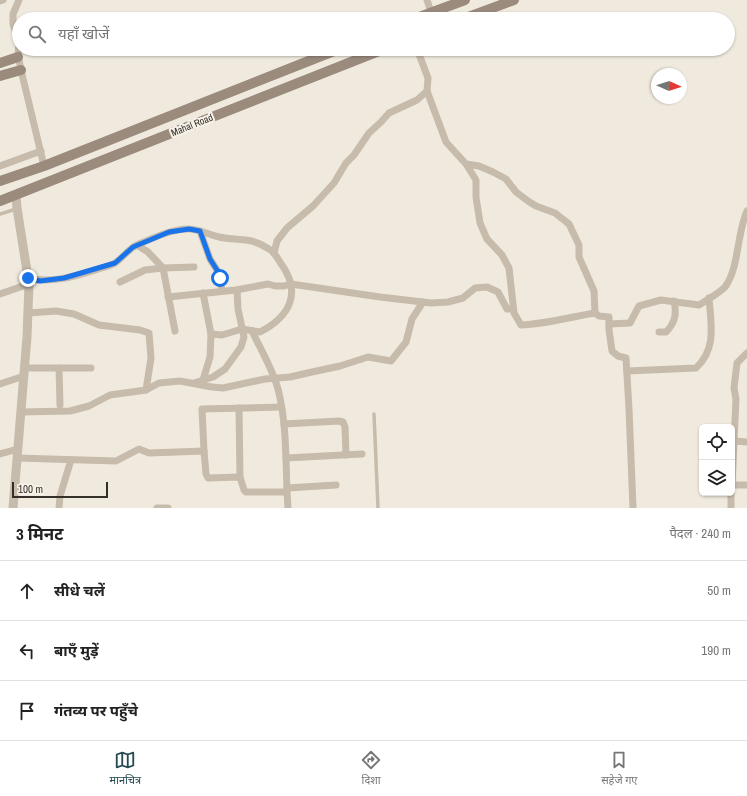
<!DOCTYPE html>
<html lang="hi">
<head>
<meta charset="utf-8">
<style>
  body { margin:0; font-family:"Archivo Narrow","Noto Sans Devanagari",sans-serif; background:#f6f6f6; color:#222 }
  .controls { position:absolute; right:12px; bottom:12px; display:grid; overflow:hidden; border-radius:6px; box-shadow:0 1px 3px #0004 }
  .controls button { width:36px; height:36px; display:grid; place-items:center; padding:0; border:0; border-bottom:1px solid #e0e0e0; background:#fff; color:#222; font:20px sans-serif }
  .compass { position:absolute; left:651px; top:68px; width:36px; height:36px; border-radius:50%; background:#fff; box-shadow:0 1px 3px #0004; rotate:93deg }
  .scale { position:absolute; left:12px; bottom:10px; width:96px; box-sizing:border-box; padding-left:4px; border:2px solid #352f29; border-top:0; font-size:11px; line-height:14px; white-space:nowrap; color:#352f29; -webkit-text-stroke:3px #f8f3ea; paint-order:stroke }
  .stop { position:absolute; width:12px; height:12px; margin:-9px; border:3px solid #1a73e8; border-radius:50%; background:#fff }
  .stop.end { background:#1a73e8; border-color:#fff; box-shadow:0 1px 4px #0008 }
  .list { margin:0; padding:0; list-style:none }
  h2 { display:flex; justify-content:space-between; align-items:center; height:52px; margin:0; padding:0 16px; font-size:17px }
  h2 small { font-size:13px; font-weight:400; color:#767676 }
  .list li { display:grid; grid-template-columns:26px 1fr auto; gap:12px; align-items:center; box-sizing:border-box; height:60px; padding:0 16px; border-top:1px solid #e0e0e0 }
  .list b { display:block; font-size:15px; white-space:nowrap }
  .list em { font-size:13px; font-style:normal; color:#767676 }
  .icon { flex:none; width:22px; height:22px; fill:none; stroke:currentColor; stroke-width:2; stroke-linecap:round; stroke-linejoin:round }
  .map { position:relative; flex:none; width:747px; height:508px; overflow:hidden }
  .search { position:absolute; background:#fff; box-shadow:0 1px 3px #0004; left:12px; right:12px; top:12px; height:44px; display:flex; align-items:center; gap:10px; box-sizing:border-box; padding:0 14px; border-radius:22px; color:#767676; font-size:15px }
  .sheet { height:232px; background:#fff }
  nav { display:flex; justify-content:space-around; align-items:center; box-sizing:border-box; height:56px; border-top:1px solid #e0e0e0; background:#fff; font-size:11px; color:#767676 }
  nav a { display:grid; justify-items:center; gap:2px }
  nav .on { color:#234952 }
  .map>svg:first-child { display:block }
</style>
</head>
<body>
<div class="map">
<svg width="747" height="508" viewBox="0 0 747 508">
  <rect width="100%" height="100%" fill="#f0eade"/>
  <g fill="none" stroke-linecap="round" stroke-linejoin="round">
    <g stroke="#c7bbab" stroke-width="3.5">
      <path d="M0,214l16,-5"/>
      <path d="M374,414l4,94"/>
    </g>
    <g stroke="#c7bbab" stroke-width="7">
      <path d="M19,0l-6,14v10l6,19 -1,12 3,15 23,96"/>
      <path d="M427,0l4,12"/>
      <path d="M0,1l3,-1"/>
      <path d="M427,91l19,51 20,22 10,16v17l4,26 7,16 15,16 7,13 5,45 7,12c25,-1 49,-8 74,-12l-1,-22 -15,-34v-12l-10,-21 -14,-11 -19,-7 -8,-5 -12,-9 -10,-13 -13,-7 -14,-6 -13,-2"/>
      <path d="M0,166l41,-15"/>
      <path d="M200,231l10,28 7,11 3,8 2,13"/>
      <path d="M137,245l11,7 15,16 31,-1"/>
      <path d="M274,253l3,-12 10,-13 26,-22 21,-23 12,-20 8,-8 15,-22 12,-11 8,-9 28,-13 10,-9 1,-13 -11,-29"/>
      <path d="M28,278c23,6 48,-2 70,-9 5,-2 13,-3 17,-6 8,-5 13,-14 22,-18 14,-6 37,-17 52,-16 10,0 20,6 30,8 9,2 18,2 27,3 8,1 17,5 23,9 7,4 9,11 13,16 20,29 7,52 -22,67l-18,-3 -20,6 -11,-1"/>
      <path d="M120,282l25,-12 18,-2 12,63"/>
      <path d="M0,294l29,-10"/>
      <path d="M168,297l68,-7 32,-6 7,2h9l7,-2 89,13 51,6 17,-1 15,-4 12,-10 12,-1 11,5 9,17h6"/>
      <path d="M28,313l28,-2 18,3 25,11 41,5 9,3 2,25 -5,32"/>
      <path d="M595,313l4,3 10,1v13l3,21 6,5 8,2 3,51 4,99"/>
      <path d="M609,324l21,-1 9,-17 22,-6 38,5c8,-5 19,-11 26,-18 14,-18 12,-55 22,-76"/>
      <path d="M252,331c9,19 20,37 26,58 10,39 7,80 10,119"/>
      <path d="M659,332h7c9,-9 11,-18 8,-31"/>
      <path d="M25,368h66"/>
      <path d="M59,368l1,37"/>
      <path d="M627,371l69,-3c21,-19 15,-44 13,-70"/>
      <path d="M203,380l7,-23 1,-23 -8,-41"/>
      <path d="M194,383l19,-6 12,-8 16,-22 3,-10 -6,-28 -1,-19"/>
      <path d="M0,384l24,-8"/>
      <path d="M239,408l1,69"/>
      <path d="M21,412l49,-1 19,-5 21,-11 36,-5 13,-7 21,-2 32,6 11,1 42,-9 25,-2 22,-5 28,-6 28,-9 23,4 15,-19 6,-23 11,-17"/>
      <path d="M284,424l55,-3 4,1 2,5 1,28"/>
      <path d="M735,441l12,1"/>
      <path d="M204,451l-2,-42 79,-2"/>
      <path d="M0,454l18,-5"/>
      <path d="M17,458l99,3 23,-12 10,4 55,-2 2,23 2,4 32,-1 4,13 2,2h40"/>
      <path d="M286,458l76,-4"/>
      <path d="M732,484l4,-85 -2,-11 3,-25 10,-10"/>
      <path d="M732,485h15"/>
      <path d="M287,488l49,-3"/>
      <path d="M59,508l1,-12 11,-36"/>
      <path d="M157,508h11"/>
      <path d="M731,508v-15"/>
    </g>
    <path stroke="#c7bbab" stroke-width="9" d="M13,508l14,-171 2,-53 -12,-76 -1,-12"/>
    <g stroke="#9a8b7d" stroke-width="10">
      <path d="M414,19l51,-19"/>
      <path d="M463,19l51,-19"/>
      <path d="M0,63l18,-6"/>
      <path d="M0,76l21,-6"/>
      <path d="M0,181l44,-15 295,-117"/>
      <path d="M0,201l384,-152"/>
    </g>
  </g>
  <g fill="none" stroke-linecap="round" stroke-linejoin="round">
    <path stroke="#1a73e8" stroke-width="5" d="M28,278l12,3 24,-3 51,-15 18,-16 36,-15 20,-3 11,2 10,28 7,11 3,8"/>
  </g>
  <g text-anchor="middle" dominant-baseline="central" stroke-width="4" stroke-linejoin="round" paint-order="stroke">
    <g font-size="10" fill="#352f29" stroke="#f8f3ea">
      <text transform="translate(192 125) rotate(-22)">Mahal Road</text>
    </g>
  </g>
</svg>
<div class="controls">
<button><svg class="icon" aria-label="locate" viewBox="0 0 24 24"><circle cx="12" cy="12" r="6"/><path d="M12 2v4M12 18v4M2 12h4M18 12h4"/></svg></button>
<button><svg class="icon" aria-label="layers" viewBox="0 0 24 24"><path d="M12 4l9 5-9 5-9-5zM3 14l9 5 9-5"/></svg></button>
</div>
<svg class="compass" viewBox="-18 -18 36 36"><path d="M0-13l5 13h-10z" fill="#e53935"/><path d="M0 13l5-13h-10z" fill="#767676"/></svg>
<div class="scale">100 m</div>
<div class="stop" style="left:220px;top:278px"></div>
<div class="stop end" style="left:28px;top:278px"></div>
<div class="search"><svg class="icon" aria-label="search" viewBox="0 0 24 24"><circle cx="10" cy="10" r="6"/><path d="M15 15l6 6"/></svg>यहाँ खोजें</div>
</div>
<section class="sheet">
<h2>3 मिनट<small>पैदल · 240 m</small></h2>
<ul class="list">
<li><svg class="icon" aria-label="ahead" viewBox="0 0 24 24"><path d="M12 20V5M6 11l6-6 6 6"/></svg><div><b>सीधे चलें</b></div><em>50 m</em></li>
<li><svg class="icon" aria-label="left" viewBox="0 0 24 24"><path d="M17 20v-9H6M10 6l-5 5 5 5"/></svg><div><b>बाएँ मुड़ें</b></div><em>190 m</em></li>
<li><svg class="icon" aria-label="arrive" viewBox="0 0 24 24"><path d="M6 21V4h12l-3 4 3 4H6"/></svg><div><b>गंतव्य पर पहुँचे</b></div></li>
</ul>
</section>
<nav>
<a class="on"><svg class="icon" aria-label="map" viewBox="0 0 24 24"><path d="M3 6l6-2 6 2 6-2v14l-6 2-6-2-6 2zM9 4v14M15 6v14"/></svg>मानचित्र</a>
<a><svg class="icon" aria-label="directions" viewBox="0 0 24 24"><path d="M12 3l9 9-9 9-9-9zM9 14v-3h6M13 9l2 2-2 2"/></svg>दिशा</a>
<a><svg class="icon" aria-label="saved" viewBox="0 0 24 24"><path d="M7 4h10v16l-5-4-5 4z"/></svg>सहेजे गए</a>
</nav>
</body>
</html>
